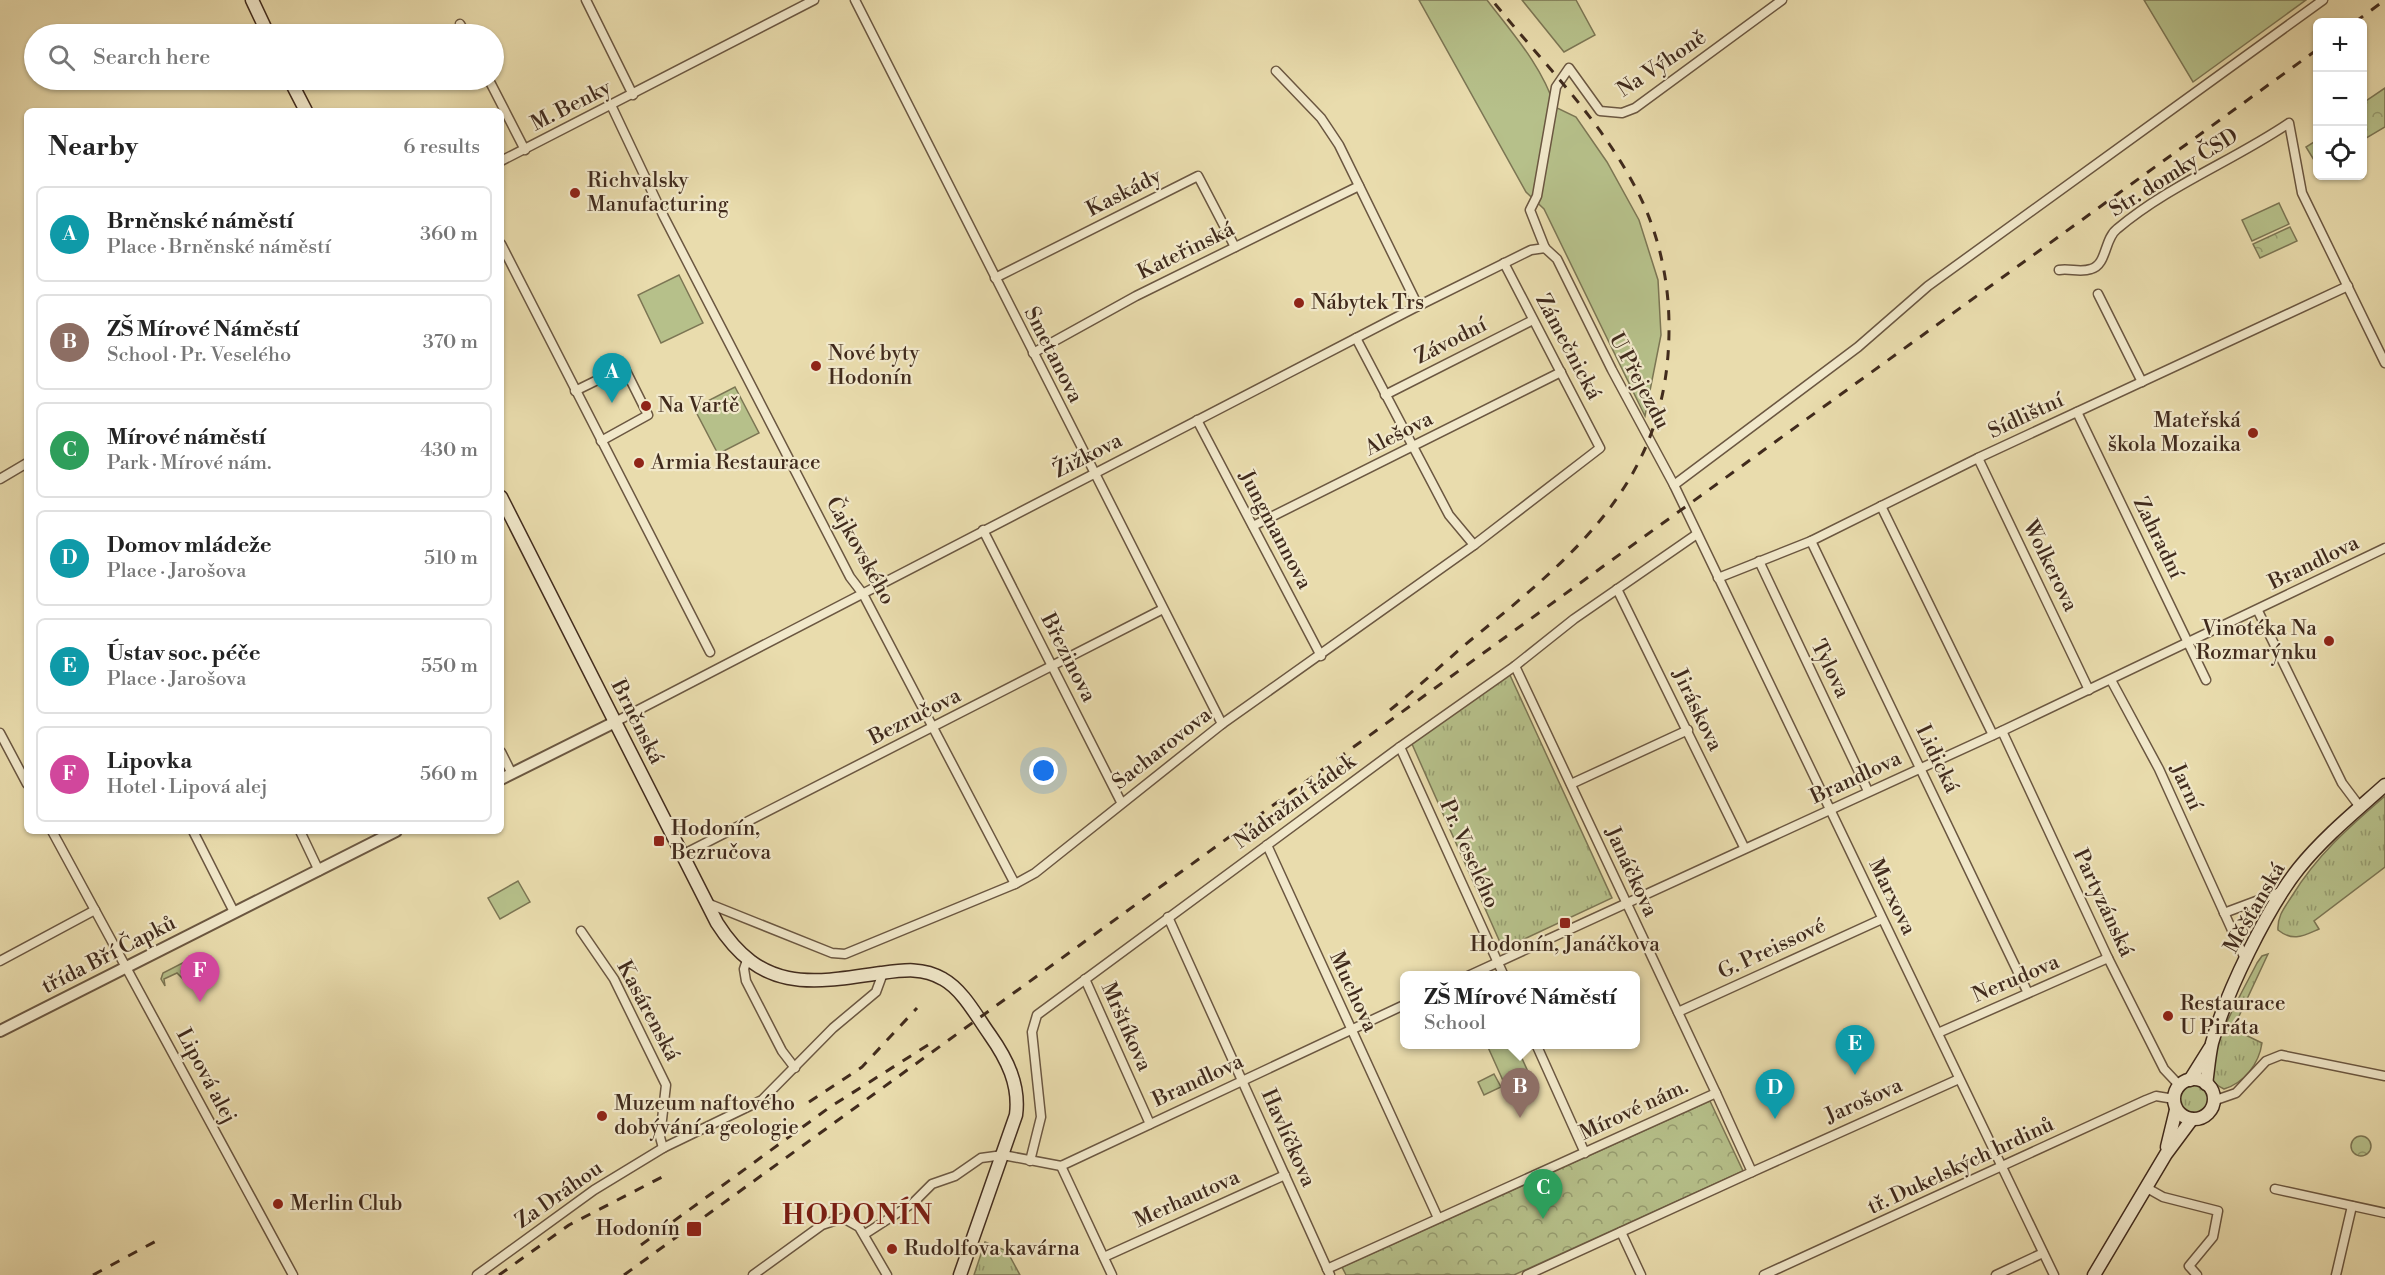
<!DOCTYPE html>
<html lang="en">
<head>
<meta charset="utf-8">
<style>
  body { margin:0; font-family:"Libre Bodoni",serif; background:#f6f6f6; color:#222 }
  .controls { position:absolute; right:18px; top:18px; display:grid; overflow:hidden; border-radius:9px; box-shadow:0 2px 4px #0004 }
  .controls button { width:54px; height:54px; display:grid; place-items:center; padding:0; border:0; border-bottom:2px solid #e0e0e0; background:#fff; color:#222; font:30px sans-serif }
  .you { position:absolute; left:1044px; top:771px; width:21px; height:21px; margin:-15px; border:4px solid #fff; border-radius:50%; background:#1a73e8; box-shadow:0 0 0 9px #1a73e833 }
  .badge { display:grid; place-items:center; width:39px; height:39px; border-radius:50%; background:#111827; color:#fff; font-size:20px; font-weight:700 }
  .pin { position:absolute; translate:-50% -50px; filter:drop-shadow(0 2px 3px #0008) }
  .pin::after { content:''; position:absolute; top:32px; width:21px; height:18px; background:inherit; clip-path:polygon(0 0,100% 0,50% 100%) }
  .popup { position:absolute; left:1400px; top:971px; width:240px; height:78px; box-sizing:border-box; display:grid; place-content:center; border-radius:9px; background:#fff; filter:drop-shadow(0 2px 4px #0005); font-size:20px; white-space:nowrap; color:#767676 }
  .popup b { font-size:22px; color:#222 }
  .popup::after { content:''; position:absolute; left:50%; top:100%; margin-left:-12px; border:12px solid transparent; border-top-color:#fff }
  .list { margin:0; padding:0; list-style:none }
  h2 { display:flex; justify-content:space-between; align-items:center; height:78px; margin:0; padding:0 24px; font-size:26px }
  h2 small { font-size:20px; font-weight:400; color:#767676 }
  .list li { display:grid; grid-template-columns:39px 1fr auto; gap:18px; align-items:center; box-sizing:border-box; height:96px; margin:0 12px 12px; padding:0 12px; border:2px solid #e0e0e0; border-radius:9px }
  .list b { display:block; font-size:22px; white-space:nowrap }
  .list p { margin:0; font-size:20px; white-space:nowrap; color:#767676 }
  .list em { font-size:20px; font-style:normal; color:#767676 }
  .icon { flex:none; width:33px; height:33px; fill:none; stroke:currentColor; stroke-width:2; stroke-linecap:round; stroke-linejoin:round }
  .map { position:relative; flex:none; width:2385px; height:1275px; overflow:hidden }
  .search { position:absolute; background:#fff; box-shadow:0 2px 4px #0004; left:24px; top:24px; width:480px; height:66px; display:flex; align-items:center; gap:15px; box-sizing:border-box; padding:0 21px; border-radius:33px; color:#767676; font-size:22px }
  .panel { position:absolute; background:#fff; box-shadow:0 2px 4px #0004; left:24px; top:108px; width:480px; height:726px; border-radius:9px }
  .map>svg:first-child { display:block }
</style>
</head>
<body>
<div class="map">
<svg width="2385" height="1275" viewBox="0 0 2385 1275">
  <defs>
    <pattern id="grass-tufts" width="24" height="20" patternUnits="userSpaceOnUse" patternTransform="scale(1.5)"><rect width="24" height="20" fill="#b6c08a"/><path d="M3 7l-1-3M5 7V3M7 7l1-3M15 17l-1-3M17 17v-4M19 17l1-3" fill="none" stroke="#969c70"/></pattern>
    <pattern id="park-crowns" width="20" height="18" patternUnits="userSpaceOnUse" patternTransform="scale(1.5)"><rect width="20" height="18" fill="#b6c08a"/><path d="M2 6a3 3 0 1 1 6 0M12 15a3 3 0 1 1 6 0" fill="none" stroke="#969c70"/></pattern>
  </defs>
  <rect width="100%" height="100%" fill="#e9dcad"/>
  <filter id="stains"><feTurbulence type="fractalNoise" baseFrequency=".00333" numOctaves="4"/><feColorMatrix values="0 0 0 0 .2 0 0 0 0 .09 0 0 0 0 .02 0 0 0 .5 -.17"/></filter>
  <radialGradient id="worn" r=".72"><stop offset=".6" stop-color="#630" stop-opacity="0"/><stop offset="1" stop-color="#630" stop-opacity=".3"/></radialGradient>
  <g fill="url(#grass-tufts)" stroke="#7c7654" stroke-width="1.5">
    <path d="M1509,673l103,225 -109,51 -91,-205z"/>
    <path d="M2385,796v71l-71,54 5,8c-16,7 -26,13 -41,1 -1,-14 7,-23 14,-34 25,-41 57,-69 93,-100z"/>
    <path d="M2268,954l-35,75 29,14c-3,21 -18,40 -38,46 -6,-3 -11,-6 -13,-13 -4,-24 34,-89 46,-113l5,-7z"/>
    <path d="M198,955l8,2 1,9 -5,-7 -21,12 2,8 -6,-6 -13,6 1,7 -4,-7 2,-6z"/>
    <circle cx="2194" cy="1099" r="14"/>
    <path d="M985,1242l22,9 13,24h-46z"/>
  </g>
  <g fill="url(#park-crowns)" stroke="#7c7654" stroke-width="1.5">
    <path d="M2385,88v39l-22,13v-37z"/>
    <path d="M2290,227l7,14 -37,17 -7,-14z"/>
    <path d="M1710,1101l33,70 -229,104h-168l-4,-8z"/>
    <circle cx="2361" cy="1146" r="10"/>
  </g>
  <g fill="#b6c08a" stroke="#7c7654" stroke-width="1.5">
    <path d="M1419,0h68c26,34 55,66 68,107l21,10 31,45 32,58 19,60 3,55 -16,81 -101,-207 -18,-17z"/>
    <path d="M1522,0h54l19,35 -31,17z"/>
    <path d="M2144,0h162l-113,82z"/>
    <path d="M2317,140v25l-11,-18z"/>
    <path d="M2279,203l10,21 -37,17 -10,-21z"/>
    <path d="M679,275l24,48 -42,20 -23,-48z"/>
    <path d="M735,387l24,46 -41,21 -24,-46z"/>
    <path d="M518,881l12,21 -30,17 -12,-21z"/>
    <path d="M1487,1045h29l13,29 -24,11z"/>
    <path d="M1494,1074l7,13 -17,8 -6,-13z"/>
  </g>
  <g fill="none" stroke-linecap="round" stroke-linejoin="round">
    <defs>
      <g id="minor">
        <path d="M586,0l47,95"/>
        <path d="M855,0l367,724"/>
        <path d="M460,24l6,10"/>
        <path d="M1276,71l45,47 18,27 79,161"/>
        <path d="M489,80l36,70"/>
        <path d="M611,105l53,112 186,360 13,17 152,290"/>
        <path d="M501,161l313,-161"/>
        <path d="M501,244l209,408"/>
        <path d="M1545,248l12,11 55,111 62,115 380,790"/>
        <path d="M1545,248l-15,-38 7,-14 19,-109 13,-19 31,43 22,2 13,-5 147,-108"/>
        <path d="M2059,270c11,-2 21,3 32,-1 16,-4 13,-30 26,-40 52,-44 116,-68 172,-106l13,70 83,170"/>
        <path d="M995,278l203,-102 37,71"/>
        <path d="M2098,294l44,88"/>
        <path d="M1356,338l93,177 25,30"/>
        <path d="M1033,353l103,-57 223,-110"/>
        <path d="M575,391l49,-24 24,48 -47,26"/>
        <path d="M1385,395l148,-75"/>
        <path d="M2077,412l129,268"/>
        <path d="M1197,420l124,236"/>
        <path d="M1978,458l111,232"/>
        <path d="M0,479l27,-16"/>
        <path d="M1674,485l184,-138 70,-61 395,-286"/>
        <path d="M1881,506l112,229"/>
        <path d="M1253,526l308,-154"/>
        <path d="M983,530l138,272"/>
        <path d="M1811,541l217,452"/>
        <path d="M1759,561l109,230"/>
        <path d="M1718,578l93,-37 167,-83 370,-172"/>
        <path d="M1617,589l127,258"/>
        <path d="M2258,611l84,172 18,24"/>
        <path d="M1515,666l201,427"/>
        <path d="M2111,680l48,89 87,192"/>
        <path d="M615,722l803,-416 113,-56 14,-2"/>
        <path d="M2002,731l106,227 56,111 15,16"/>
        <path d="M0,733l27,51"/>
        <path d="M1400,747l104,229"/>
        <path d="M501,752l11,22"/>
        <path d="M1571,784l117,-54"/>
        <path d="M52,831l241,444"/>
        <path d="M193,831l41,81"/>
        <path d="M300,831l19,40"/>
        <path d="M1267,845l171,373"/>
        <path d="M682,855l481,-246"/>
        <path d="M707,903l125,50 13,1 170,-70 20,-11 187,-149 252,-179 126,-97 -96,-185"/>
        <path d="M2224,913l59,-22"/>
        <path d="M1168,917l162,358"/>
        <path d="M581,931l33,48 52,106 -6,52 3,11"/>
        <path d="M747,960l-3,9 2,12 36,70 13,17"/>
        <path d="M0,961l95,-51"/>
        <path d="M1468,976l534,-245 383,-183"/>
        <path d="M1085,979l65,145"/>
        <path d="M1678,1012l204,-93"/>
        <path d="M1938,1033l170,-75"/>
        <path d="M1536,1044l49,109"/>
        <path d="M2213,1101l23,-8 30,-32 15,-6 104,21"/>
        <path d="M1030,1161l11,-44 -9,-85 5,-17 363,-268 115,-81 59,-47 123,-85"/>
        <path d="M1061,1166l51,109"/>
        <path d="M1752,1172l207,-93"/>
        <path d="M2147,1188l16,9 55,14 -5,26 -24,29 8,9"/>
        <path d="M2275,1189l110,24"/>
        <path d="M1621,1232l20,43"/>
        <path d="M865,1234l48,-31 19,-19 23,-8 26,-18 22,-3 58,11 343,-161"/>
        <path d="M1104,1257l181,-82"/>
        <path d="M1327,1269l389,-176 36,79 -225,103"/>
        <path d="M477,1275l117,-85 69,-42 99,-48 71,-72 43,-36 7,-19"/>
        <path d="M753,1275l69,-50 21,-7 16,9 28,48"/>
        <path d="M1764,1275l382,-175 10,-4 18,3"/>
        <path d="M1996,1275l47,-22"/>
        <path d="M2336,1275l16,-69"/>
      </g>
      <g id="tertiary">
        <path d="M501,779l114,-57"/>
        <path d="M0,1031l396,-200"/>
      </g>
      <g id="secondary">
        <path d="M252,0l16,34"/>
        <path d="M290,80l16,31"/>
        <path d="M501,497l216,426c44,69 92,61 164,50 22,-3 42,-6 62,6 20,11 34,38 47,56 17,24 30,50 26,80l-56,160"/>
        <circle cx="2194" cy="1099" r="20"/>
        <path d="M2190,1080l20,-32"/>
        <path d="M2206,1084c2,-13 3,-28 6,-41 14,-50 55,-135 87,-175 25,-31 57,-57 86,-83"/>
        <path d="M2167,1147l9,-37"/>
        <path d="M2094,1275l72,-121 26,-35"/>
      </g>
    </defs>
    <use href="#minor" stroke="#6b5741" stroke-width="11"/>
    <use href="#tertiary" stroke="#6b5741" stroke-width="14"/>
    <use href="#secondary" stroke="#412b1d" stroke-width="15"/>
    <use href="#minor" stroke="#f1e8ca" stroke-width="8"/>
    <use href="#tertiary" stroke="#f1e8ca" stroke-width="10"/>
    <use href="#secondary" stroke="#f1e8ca" stroke-width="12"/>
    <g stroke="#412b1d" stroke-width="3" stroke-dasharray="10 10" stroke-linecap="butt">
      <path d="M2355,22l30,-22"/>
      <path d="M1390,710c28,-22 54,-48 82,-71 107,-87 198,-162 197,-313 0,-49 -12,-100 -36,-143 -37,-69 -93,-123 -141,-183"/>
      <path d="M809,1102l53,-35 55,-59"/>
      <path d="M641,1245l189,-138 98,-62"/>
      <path d="M93,1275l65,-35"/>
      <path d="M499,1275l70,-50 93,-48"/>
      <path d="M624,1275l1694,-1226"/>
    </g>
  </g>
  <g fill="#8f2418" stroke="#f1e8ca" stroke-width="2">
    <circle cx="575" cy="193" r="6"/>
    <circle cx="1299" cy="303" r="6"/>
    <circle cx="816" cy="366" r="6"/>
    <circle cx="646" cy="406" r="6"/>
    <circle cx="2253" cy="433" r="6"/>
    <circle cx="639" cy="463" r="6"/>
    <circle cx="2329" cy="641" r="6"/>
    <rect x="653" y="835" width="12" height="12" rx="3"/>
    <rect x="1559" y="917" width="12" height="12" rx="3"/>
    <circle cx="2168" cy="1016" r="6"/>
    <circle cx="602" cy="1116" r="6"/>
    <circle cx="278" cy="1204" r="6"/>
    <rect x="686" y="1221" width="16" height="16" rx="3"/>
    <circle cx="892" cy="1249" r="6"/>
  </g>
  <g text-anchor="middle" dominant-baseline="central" stroke-width="4.5" stroke-linejoin="round" paint-order="stroke">
    <g font-size="21" fill="#412b1d" stroke="#f1e8ca">
      <text transform="translate(1662 64) rotate(-34)">Na Výhoně</text>
      <text transform="translate(571 106) rotate(-27)">M. Benky</text>
      <text transform="translate(2174 173) rotate(-32)">Str. domky ČSD</text>
      <text transform="translate(1124 193) rotate(-27)">Kaskády</text>
      <text transform="translate(1186 251) rotate(-26)">Kateřinská</text>
      <text transform="translate(1451 341) rotate(-27)">Závodní</text>
      <text transform="translate(1568 347) rotate(62)">Zámečnická</text>
      <text transform="translate(1053 355) rotate(63)">Smetanova</text>
      <text transform="translate(1639 381) rotate(62)">U Přejezdu</text>
      <text transform="translate(2026 416) rotate(-25)">Sídlištní</text>
      <text transform="translate(1399 434) rotate(-27)">Alešova</text>
      <text transform="translate(1088 456) rotate(-27)">Žižkova</text>
      <text transform="translate(1275 530) rotate(62)">Jungmannova</text>
      <text transform="translate(2158 538) rotate(64)">Zahradní</text>
      <text transform="translate(860 551) rotate(61)">Čajkovského</text>
      <text transform="translate(2314 563) rotate(-26)">Brandlova</text>
      <text transform="translate(2050 566) rotate(64)">Wolkerova</text>
      <text transform="translate(1068 658) rotate(63)">Březinova</text>
      <text transform="translate(1830 669) rotate(64)">Tylova</text>
      <text transform="translate(1697 710) rotate(64)">Jiráskova</text>
      <text transform="translate(915 717) rotate(-27)">Bezručova</text>
      <text transform="translate(637 722) rotate(63)">Brněnská</text>
      <text transform="translate(1162 749) rotate(-38)">Sacharovova</text>
      <text transform="translate(1937 759) rotate(64)">Lidická</text>
      <text transform="translate(1856 778) rotate(-25)">Brandlova</text>
      <text transform="translate(2186 787) rotate(65)">Jarní</text>
      <text transform="translate(1295 802) rotate(-36)">Nádražní řádek</text>
      <text transform="translate(1469 854) rotate(66)">Pr. Veselého</text>
      <text transform="translate(1631 872) rotate(65)">Janáčkova</text>
      <text transform="translate(1892 897) rotate(64)">Marxova</text>
      <text transform="translate(2103 903) rotate(65)">Partyzánská</text>
      <text transform="translate(2255 908) rotate(-60)">Měšťanská</text>
      <text transform="translate(1772 949) rotate(-25)">G. Preissové</text>
      <text transform="translate(109 955) rotate(-27)">třída Bří Čapků</text>
      <text transform="translate(2016 979) rotate(-23)">Nerudova</text>
      <text transform="translate(1353 992) rotate(65)">Muchova</text>
      <text transform="translate(648 1011) rotate(62)">Kasárenská</text>
      <text transform="translate(1126 1027) rotate(66)">Mrštíkova</text>
      <text transform="translate(206 1076) rotate(62)">Lipová alej</text>
      <text transform="translate(1198 1081) rotate(-25)">Brandlova</text>
      <text transform="translate(1864 1101) rotate(-24)">Jarošova</text>
      <text transform="translate(1634 1110) rotate(-25)">Mírové nám.</text>
      <text transform="translate(1288 1138) rotate(66)">Havlíčkova</text>
      <text transform="translate(1961 1166) rotate(-25)">tř. Dukelských hrdinů</text>
      <text transform="translate(559 1195) rotate(-35)">Za Dráhou</text>
      <text transform="translate(1187 1199) rotate(-24)">Merhautova</text>
    </g>
    <g font-size="21" fill="#412b1d" stroke="#f1e8ca" text-anchor="start">
      <text x="587" y="181">Richvalsky<tspan x="587" dy="24">Manufacturing</tspan></text>
      <text x="1311" y="303">Nábytek Trs</text>
      <text x="828" y="354">Nové byty<tspan x="828" dy="24">Hodonín</tspan></text>
      <text x="658" y="406">Na Vartě</text>
      <text x="2241" y="421" text-anchor="end">Mateřská<tspan x="2241" dy="24">škola Mozaika</tspan></text>
      <text x="651" y="463">Armia Restaurace</text>
      <text x="2317" y="629" text-anchor="end">Vinotéka Na<tspan x="2317" dy="24">Rozmarýnku</tspan></text>
      <text x="671" y="829">Hodonín,<tspan x="671" dy="24">Bezručova</tspan></text>
      <text x="1565" y="945" text-anchor="middle">Hodonín, Janáčkova</text>
      <text x="2180" y="1004">Restaurace<tspan x="2180" dy="24">U Piráta</tspan></text>
      <text x="614" y="1104">Muzeum naftového<tspan x="614" dy="24">dobývání a geologie</tspan></text>
      <text x="290" y="1204">Merlin Club</text>
      <text x="680" y="1229" text-anchor="end">Hodonín</text>
      <text x="904" y="1249">Rudolfova kavárna</text>
    </g>
    <g font-size="27" font-weight="bold" letter-spacing="1.5" fill="#7a1f14" stroke="#f1e8ca">
      <text x="858" y="1216">HODONÍN</text>
    </g>
  </g>
  <rect width="100%" height="100%" filter="url(#stains)"/>
  <rect width="100%" height="100%" fill="url(#worn)"/>
</svg>
<div class="controls">
<button>+</button>
<button>−</button>
<button><svg class="icon" aria-label="locate" viewBox="0 0 24 24"><circle cx="12" cy="12" r="6"/><path d="M12 2v4M12 18v4M2 12h4M18 12h4"/></svg></button>
</div>
<div class="you"></div>
<div class="pin badge" style="left:612px;top:403px;background:#0f9aa8">A</div>
<div class="pin badge" style="left:1520px;top:1118px;background:#8d6e63">B</div>
<div class="popup"><b>ZŠ Mírové Náměstí</b>School</div>
<div class="pin badge" style="left:1543px;top:1219px;background:#2e9e5b">C</div>
<div class="pin badge" style="left:1775px;top:1119px;background:#0f9aa8">D</div>
<div class="pin badge" style="left:1855px;top:1075px;background:#0f9aa8">E</div>
<div class="pin badge" style="left:200px;top:1002px;background:#d1479c">F</div>
<div class="search"><svg class="icon" aria-label="search" viewBox="0 0 24 24"><circle cx="10" cy="10" r="6"/><path d="M15 15l6 6"/></svg>Search here</div>
<section class="panel">
<h2>Nearby<small>6 results</small></h2>
<ul class="list">
<li><span class="badge" style="background:#0f9aa8">A</span><div><b>Brněnské náměstí</b><p>Place · Brněnské náměstí</p></div><em>360 m</em></li>
<li><span class="badge" style="background:#8d6e63">B</span><div><b>ZŠ Mírové Náměstí</b><p>School · Pr. Veselého</p></div><em>370 m</em></li>
<li><span class="badge" style="background:#2e9e5b">C</span><div><b>Mírové náměstí</b><p>Park · Mírové nám.</p></div><em>430 m</em></li>
<li><span class="badge" style="background:#0f9aa8">D</span><div><b>Domov mládeže</b><p>Place · Jarošova</p></div><em>510 m</em></li>
<li><span class="badge" style="background:#0f9aa8">E</span><div><b>Ústav soc. péče</b><p>Place · Jarošova</p></div><em>550 m</em></li>
<li><span class="badge" style="background:#d1479c">F</span><div><b>Lipovka</b><p>Hotel · Lipová alej</p></div><em>560 m</em></li>
</ul>
</section>
</div>
</body>
</html>
